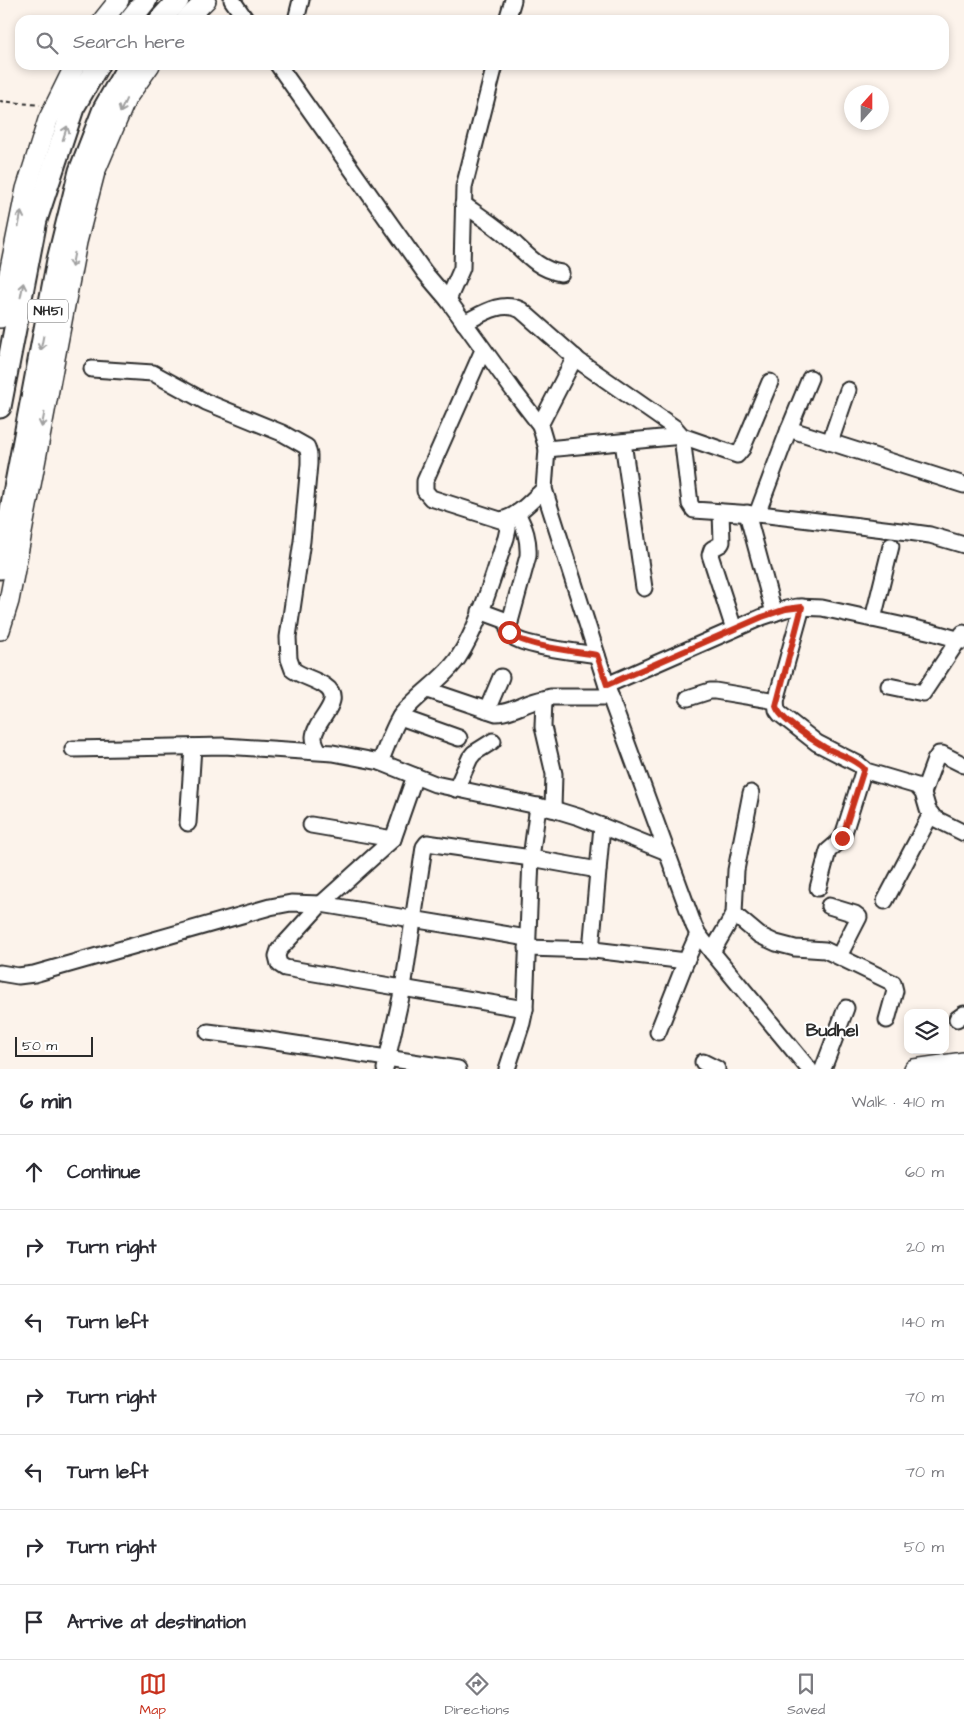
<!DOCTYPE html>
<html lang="en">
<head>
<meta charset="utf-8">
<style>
  body { margin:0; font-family:"Architects Daughter",sans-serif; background:#f2f2f3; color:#2b2b33 }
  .controls { position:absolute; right:15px; bottom:15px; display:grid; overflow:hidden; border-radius:10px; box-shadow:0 2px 8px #0003 }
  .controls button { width:45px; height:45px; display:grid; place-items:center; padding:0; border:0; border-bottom:1px solid #e1e1e2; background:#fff; color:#2b2b33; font:25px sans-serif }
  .compass { position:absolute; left:844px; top:85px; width:45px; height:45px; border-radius:50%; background:#fff; box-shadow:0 2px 8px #0003; rotate:21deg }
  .scale { position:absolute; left:15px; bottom:12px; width:78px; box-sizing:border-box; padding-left:5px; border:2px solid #2b2b2b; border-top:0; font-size:14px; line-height:18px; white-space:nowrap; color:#2b2b2b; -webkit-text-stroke:4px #fff; paint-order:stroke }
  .stop { position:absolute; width:15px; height:15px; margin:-11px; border:4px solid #c8321e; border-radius:50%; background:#fff }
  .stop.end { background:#c8321e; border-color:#fff; box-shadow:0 1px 5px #0008 }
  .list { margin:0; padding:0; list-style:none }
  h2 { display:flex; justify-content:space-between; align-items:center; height:65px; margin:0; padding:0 20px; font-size:21px }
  h2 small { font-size:16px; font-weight:400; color:#7c7c81 }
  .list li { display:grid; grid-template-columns:32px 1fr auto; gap:15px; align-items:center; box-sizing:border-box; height:75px; padding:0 20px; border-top:1px solid #e1e1e2 }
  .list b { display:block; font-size:19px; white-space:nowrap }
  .list em { font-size:16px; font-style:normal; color:#7c7c81 }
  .icon { flex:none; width:28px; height:28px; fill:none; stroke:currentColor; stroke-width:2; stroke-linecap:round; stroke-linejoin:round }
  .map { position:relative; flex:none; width:964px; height:1069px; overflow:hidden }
  .search { position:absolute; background:#fff; box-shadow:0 2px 8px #0003; left:15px; right:15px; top:15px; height:55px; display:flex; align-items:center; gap:12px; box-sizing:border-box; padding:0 18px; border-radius:15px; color:#7c7c81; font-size:19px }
  .sheet { height:590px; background:#fff }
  nav { display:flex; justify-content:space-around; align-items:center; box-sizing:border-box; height:70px; border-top:1px solid #e1e1e2; background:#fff; font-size:14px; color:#7c7c81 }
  nav a { display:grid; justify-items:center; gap:2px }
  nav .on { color:#c8321e }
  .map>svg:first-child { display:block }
</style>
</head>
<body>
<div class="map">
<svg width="964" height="1069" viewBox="0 0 964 1069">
  <rect width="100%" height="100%" fill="#fcf3eb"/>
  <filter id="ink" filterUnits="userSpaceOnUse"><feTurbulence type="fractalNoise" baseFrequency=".02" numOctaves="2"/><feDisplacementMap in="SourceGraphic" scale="10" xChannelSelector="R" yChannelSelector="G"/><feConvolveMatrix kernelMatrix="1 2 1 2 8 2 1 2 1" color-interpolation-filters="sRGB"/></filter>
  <g filter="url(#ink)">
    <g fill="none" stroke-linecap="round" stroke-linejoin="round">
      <defs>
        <g id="minor">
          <path d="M232,0l14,20"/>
          <path d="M296,20l5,-20"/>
          <path d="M507,20l6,-20"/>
          <path d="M278,65l147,208 23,27 65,90 27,35 7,24 -3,40 69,216 81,221 4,8 14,18 97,117"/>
          <path d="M463,204c14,10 28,19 41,30 19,16 32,35 57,39"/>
          <path d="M448,300l14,-32 2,-81 31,-122"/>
          <path d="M464,323c18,-9 37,-23 57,-13l58,51 96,67 7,8 8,68 4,6 74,5 141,17 21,3 34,10"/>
          <path d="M483,350l-58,131v10l6,7 69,22c17,-2 32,-20 44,-31"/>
          <path d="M92,369l61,4 53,29 76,31 25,14 2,8v9l-7,77 -14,96 1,22 4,11c10,7 22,9 32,16 21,14 -10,34 -11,51 0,5 2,9 5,14"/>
          <path d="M540,425l35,-68"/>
          <path d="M789,429l175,56"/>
          <path d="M623,442l21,146"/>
          <path d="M830,442l18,-52"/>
          <path d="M547,449l135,-13 55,19 5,-6 28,-67"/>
          <path d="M721,512l1,30 -1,2 -9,5 -2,6 24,74"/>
          <path d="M517,513c8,15 12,26 11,43l-20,73c1,3 1,4 4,7 12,11 67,16 85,19"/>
          <path d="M747,513l27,100"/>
          <path d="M757,514l32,-85 21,-51"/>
          <path d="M802,607l-26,94 1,9 3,4 37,29 41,21 8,7 51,15 6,7 5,17 6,8 30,15"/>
          <path d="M480,611l30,11"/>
          <path d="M873,619l18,-73"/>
          <path d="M607,685l155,-68 24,-8 11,-2 25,1 110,24 32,9"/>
          <path d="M889,686l34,7 40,-60"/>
          <path d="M428,690l68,23c17,0 31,-12 48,-14"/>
          <path d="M688,698l22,-7h5l61,10"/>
          <path d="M487,710l14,-33"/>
          <path d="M400,717l59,21"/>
          <path d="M73,749l151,-3 109,7 47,9 55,22 121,26 23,7 88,35"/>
          <path d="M380,762c6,-13 14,-38 22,-48 17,-21 41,-34 56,-56 22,-33 35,-83 48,-120l2,-9 -2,-10"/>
          <path d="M415,776l-22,63 -72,65 -42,46 -2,6 2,8 6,4 240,41"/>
          <path d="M456,789l14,-31 4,-5 19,-12"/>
          <path d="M923,793l12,-33 4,-6h3l22,11"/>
          <path d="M553,809l1,-35 -11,-47 1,-28 6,-2h61"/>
          <path d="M188,823l5,-76"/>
          <path d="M311,825l82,14"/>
          <path d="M818,888l10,-37 14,-12 22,-70"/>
          <path d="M885,901l46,-87"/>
          <path d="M829,906l26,8 4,3 -20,39"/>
          <path d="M734,914l25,21 17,8 19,5 30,2 68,33 2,8 -8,29"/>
          <path d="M527,948l67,2 92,11"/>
          <path d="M591,950l11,-124"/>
          <path d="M712,952l22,-38 2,-44 15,-77"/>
          <path d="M0,973l18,3 16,-2 236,-67 21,-4 30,1 206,34"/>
          <path d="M957,1019l7,-5"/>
          <path d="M208,1032l55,7 195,30"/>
          <path d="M658,1032l28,-71 12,-27"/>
          <path d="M703,1062l14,7"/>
          <path d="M385,1069l18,-81 21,-141 3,-4 104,15 67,12"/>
          <path d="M507,1069l15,-46 3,-14 6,-151 7,-52"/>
          <path d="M823,1069l23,-61"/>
        </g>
        <g id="major">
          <path d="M103,20l16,-20"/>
          <path d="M186,20l20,-20"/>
          <path d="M0,318l26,-129 22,-69 27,-55"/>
          <path d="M0,630l9,-29 68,-359 18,-70 31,-73 24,-34"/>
          <path d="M914,1069l50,-7"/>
        </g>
        <g id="highway">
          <path d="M130,20l16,-20"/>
          <path d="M160,20l18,-20"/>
          <path d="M0,407l36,-187 37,-112 25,-43"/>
          <path d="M0,568l58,-308 22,-89 24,-62 25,-44"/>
        </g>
      </defs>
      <use href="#minor" stroke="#2b2b2b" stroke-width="19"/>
      <use href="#major" stroke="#2b2b2b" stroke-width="22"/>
      <use href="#highway" stroke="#2b2b2b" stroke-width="25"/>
      <path stroke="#2b2b2b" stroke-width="2" stroke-dasharray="4 4" stroke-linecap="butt" d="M0,101l40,4"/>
      <use href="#minor" stroke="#fff" stroke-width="15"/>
      <use href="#major" stroke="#fff" stroke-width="19"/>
      <use href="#highway" stroke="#fff" stroke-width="21"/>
    </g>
    <defs><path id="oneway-shaft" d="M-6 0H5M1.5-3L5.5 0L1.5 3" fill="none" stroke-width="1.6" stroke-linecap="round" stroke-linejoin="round" transform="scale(1.25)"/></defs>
    <g stroke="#a0a0a0">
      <use href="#oneway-shaft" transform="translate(123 106) rotate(114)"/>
      <use href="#oneway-shaft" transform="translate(65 133) rotate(-72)"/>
      <use href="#oneway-shaft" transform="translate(20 219) rotate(-79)"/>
      <use href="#oneway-shaft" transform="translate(73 260) rotate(101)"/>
      <use href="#oneway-shaft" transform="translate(22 290) rotate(-79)"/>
      <use href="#oneway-shaft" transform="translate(42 343) rotate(101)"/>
      <use href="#oneway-shaft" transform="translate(43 420) rotate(101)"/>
    </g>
  </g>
  <g fill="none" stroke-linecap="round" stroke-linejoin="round" filter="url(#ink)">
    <path stroke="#c8321e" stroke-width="6" d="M509,632c10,14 70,20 88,23l10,30 155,-68 24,-8 16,-2 -26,99c3,13 38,35 50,42 12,6 29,11 38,21l-22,69"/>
  </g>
  <g text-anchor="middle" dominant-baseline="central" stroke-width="4" stroke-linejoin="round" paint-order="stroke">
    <rect fill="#fff" stroke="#6b6b6b" stroke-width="1" x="28" y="299.5" width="40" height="23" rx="4"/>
    <g font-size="14" font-weight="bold" fill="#2b2b2b">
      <text x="48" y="311">NH51</text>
    </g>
    <g font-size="18" font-weight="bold" fill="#2b2b2b" stroke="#fff">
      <text x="832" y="1030">Budhel</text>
    </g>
  </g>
</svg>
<div class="controls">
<button><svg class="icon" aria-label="layers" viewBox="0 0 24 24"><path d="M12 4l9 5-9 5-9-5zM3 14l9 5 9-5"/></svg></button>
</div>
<svg class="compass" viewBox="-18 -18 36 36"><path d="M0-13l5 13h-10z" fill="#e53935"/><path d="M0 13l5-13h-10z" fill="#7c7c81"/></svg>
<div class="scale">50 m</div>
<div class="stop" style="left:509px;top:632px"></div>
<div class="stop end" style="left:842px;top:838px"></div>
<div class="search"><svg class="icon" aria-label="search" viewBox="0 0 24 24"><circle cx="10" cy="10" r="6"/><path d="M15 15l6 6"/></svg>Search here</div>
</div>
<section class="sheet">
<h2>6 min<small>Walk · 410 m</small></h2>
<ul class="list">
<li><svg class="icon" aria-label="ahead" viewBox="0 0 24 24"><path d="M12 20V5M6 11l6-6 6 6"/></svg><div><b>Continue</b></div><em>60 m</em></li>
<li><svg class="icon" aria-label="right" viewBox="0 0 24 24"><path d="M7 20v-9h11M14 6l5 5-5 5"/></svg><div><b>Turn right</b></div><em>20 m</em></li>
<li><svg class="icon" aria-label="left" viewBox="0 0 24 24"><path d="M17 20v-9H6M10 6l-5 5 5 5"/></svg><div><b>Turn left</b></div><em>140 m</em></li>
<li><svg class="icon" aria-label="right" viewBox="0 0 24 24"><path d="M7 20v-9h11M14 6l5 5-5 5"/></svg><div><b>Turn right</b></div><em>70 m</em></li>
<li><svg class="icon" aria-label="left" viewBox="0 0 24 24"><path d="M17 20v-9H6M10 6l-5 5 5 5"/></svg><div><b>Turn left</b></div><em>70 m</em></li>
<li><svg class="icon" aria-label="right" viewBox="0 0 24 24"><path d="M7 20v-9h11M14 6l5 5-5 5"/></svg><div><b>Turn right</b></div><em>50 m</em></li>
<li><svg class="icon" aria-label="arrive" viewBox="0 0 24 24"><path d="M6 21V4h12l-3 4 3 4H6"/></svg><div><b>Arrive at destination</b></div></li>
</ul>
</section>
<nav>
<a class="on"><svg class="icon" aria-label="map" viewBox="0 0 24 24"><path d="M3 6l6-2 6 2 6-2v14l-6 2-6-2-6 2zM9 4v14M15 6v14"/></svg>Map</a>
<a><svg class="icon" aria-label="directions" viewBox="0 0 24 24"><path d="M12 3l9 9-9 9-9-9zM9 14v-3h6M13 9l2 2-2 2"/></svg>Directions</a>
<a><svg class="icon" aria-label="saved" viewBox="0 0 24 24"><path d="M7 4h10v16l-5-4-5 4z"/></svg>Saved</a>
</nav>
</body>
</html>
